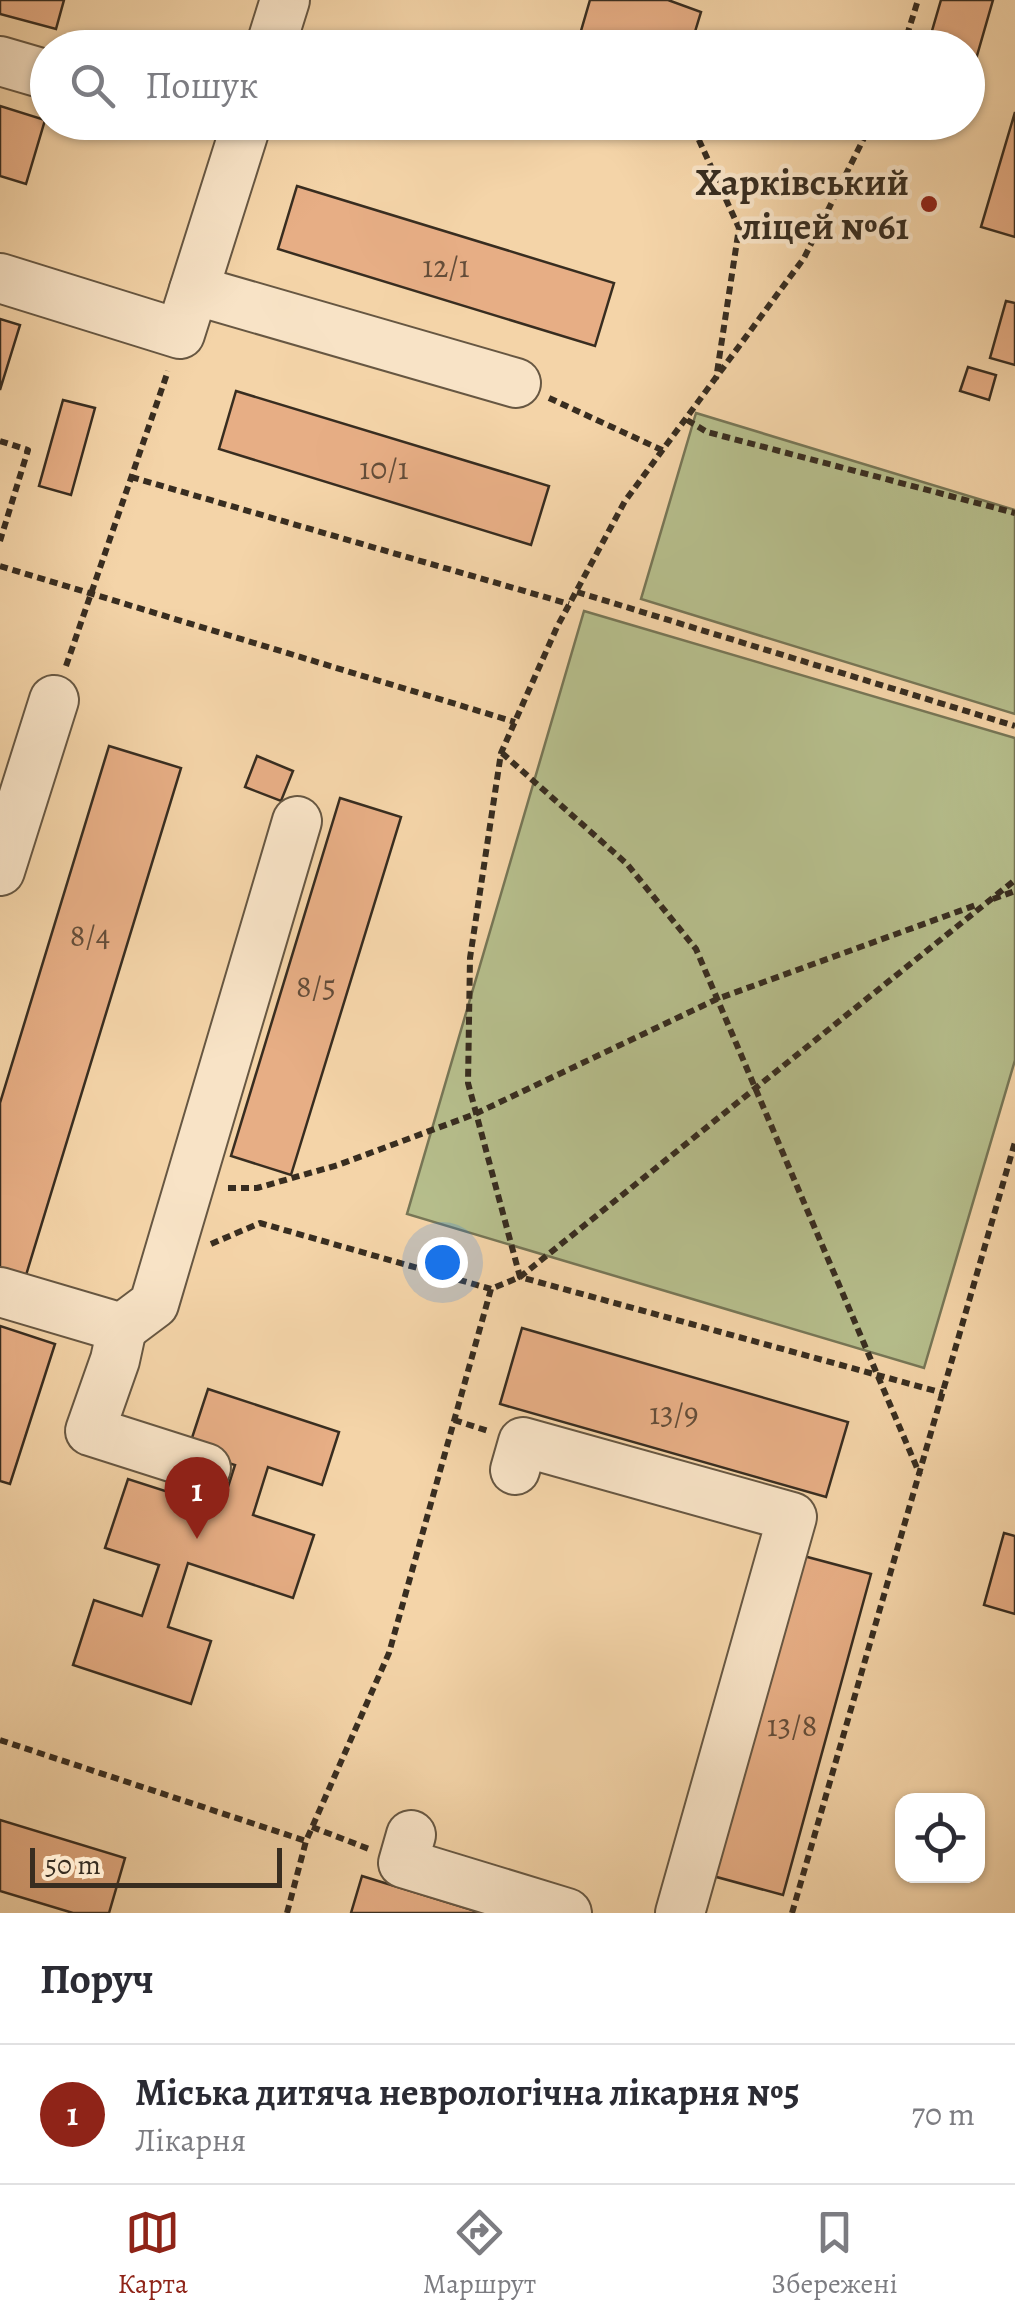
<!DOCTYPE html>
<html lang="uk">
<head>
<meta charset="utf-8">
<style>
  body { margin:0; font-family:Alegreya,serif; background:#f7f7f7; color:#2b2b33 }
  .controls { position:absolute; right:30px; bottom:30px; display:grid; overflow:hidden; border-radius:20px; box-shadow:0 2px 8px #0004 }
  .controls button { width:90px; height:90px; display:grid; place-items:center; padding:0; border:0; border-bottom:2px solid #e1e1e2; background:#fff; color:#2b2b33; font:50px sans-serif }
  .scale { position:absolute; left:30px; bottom:25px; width:252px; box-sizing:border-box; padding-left:10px; border:5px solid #382d20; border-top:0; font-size:28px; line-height:35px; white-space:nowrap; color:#382d20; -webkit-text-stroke:8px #f8e3c6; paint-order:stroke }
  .you { position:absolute; left:442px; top:1262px; width:35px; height:35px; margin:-25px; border:8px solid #fff; border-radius:50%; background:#1a73e8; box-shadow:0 0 0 15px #1a73e833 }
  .badge { display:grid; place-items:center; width:65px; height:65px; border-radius:50%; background:#8f2418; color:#fff; font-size:32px; font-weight:700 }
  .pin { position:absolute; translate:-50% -82px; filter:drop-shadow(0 2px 5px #0008) }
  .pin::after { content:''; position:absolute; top:52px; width:35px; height:30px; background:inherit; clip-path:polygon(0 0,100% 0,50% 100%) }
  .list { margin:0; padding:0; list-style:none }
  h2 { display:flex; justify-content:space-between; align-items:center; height:130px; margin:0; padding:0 40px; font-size:42px }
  h2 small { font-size:32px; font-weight:400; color:#7c7c81 }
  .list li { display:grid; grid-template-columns:65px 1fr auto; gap:30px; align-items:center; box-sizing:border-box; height:140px; padding:0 40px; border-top:2px solid #e1e1e2 }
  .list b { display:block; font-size:38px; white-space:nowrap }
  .list p { margin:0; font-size:32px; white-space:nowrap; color:#7c7c81 }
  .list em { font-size:32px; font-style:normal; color:#7c7c81 }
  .icon { flex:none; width:55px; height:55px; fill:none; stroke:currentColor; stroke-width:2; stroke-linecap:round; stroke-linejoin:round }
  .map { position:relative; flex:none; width:1015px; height:1913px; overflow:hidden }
  .search { position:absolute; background:#fff; box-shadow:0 2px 8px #0004; left:30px; right:30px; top:30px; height:110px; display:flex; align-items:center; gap:25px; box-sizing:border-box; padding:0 35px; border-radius:55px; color:#7c7c81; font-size:38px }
  .sheet { height:270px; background:#fff }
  nav { display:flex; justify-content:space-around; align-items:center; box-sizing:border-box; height:140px; border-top:2px solid #e1e1e2; background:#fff; font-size:28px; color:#7c7c81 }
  nav a { display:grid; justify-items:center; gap:5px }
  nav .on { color:#8f2418 }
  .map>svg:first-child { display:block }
</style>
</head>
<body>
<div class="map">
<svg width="1015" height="1913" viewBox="0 0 1015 1913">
  <rect width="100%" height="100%" fill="#f4d4a8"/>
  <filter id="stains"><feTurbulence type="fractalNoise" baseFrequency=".002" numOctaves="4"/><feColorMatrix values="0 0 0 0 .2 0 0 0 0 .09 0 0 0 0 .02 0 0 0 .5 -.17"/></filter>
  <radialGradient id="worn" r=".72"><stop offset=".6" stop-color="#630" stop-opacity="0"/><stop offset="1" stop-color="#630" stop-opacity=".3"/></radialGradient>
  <g fill="#b6be8c" stroke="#777656" stroke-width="2.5">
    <path d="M696,413l319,97v204l-374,-115z"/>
    <path d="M584,611l431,127v322l-91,308 -517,-154z"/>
  </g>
  <g fill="#e7ae85" stroke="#382d20" stroke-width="2.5">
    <path d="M0,0h64l-8,29 -56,-15z"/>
    <path d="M590,0h78l33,12 -11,36h-114z"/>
    <path d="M941,0h52l-25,87v-39h-41z"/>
    <path d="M0,106l45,14 -19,64 -26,-8z"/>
    <path d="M1015,112v125l-34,-10z"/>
    <path d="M297,186l317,97 -19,63 -317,-97z"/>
    <path d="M1006,301l9,2v62l-25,-7z"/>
    <path d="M0,319l20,6 -20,65z"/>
    <path d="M968,367l28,8 -7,25 -29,-9z"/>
    <path d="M236,391l313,95 -18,59 -312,-96z"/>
    <path d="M63,400l32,8 -24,87 -32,-9z"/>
    <path d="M109,746l72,22 -158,517 -23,-7v-175z"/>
    <path d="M257,756l36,15 -12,30 -36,-14z"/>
    <path d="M340,798l61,19 -110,358 -60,-19z"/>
    <path d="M0,1326l55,18 -45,140 -10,-3z"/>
    <path d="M522,1328l326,94 -22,75 -326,-93z"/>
    <path d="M208,1389l131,43 -17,53 -54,-18 -15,48 61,20 -21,63 -105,-35 -20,64 43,14 -20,63 -118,-39 21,-65 48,16 17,-51 -54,-17 23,-69 93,30 14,-44 -47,-15z"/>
    <path d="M1004,1533l11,3v78l-31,-9z"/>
    <path d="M800,1555l71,19 -88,321 -70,-19z"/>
    <path d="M0,1820l125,38 -16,55h-36l-73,-22z"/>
    <path d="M362,1876l120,37h-131z"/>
  </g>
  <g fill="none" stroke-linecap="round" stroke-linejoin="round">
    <defs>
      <g id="minor">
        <path d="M270,48l15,-48"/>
        <path d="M0,61l48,14"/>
        <path d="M0,278l180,56 67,-212"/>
        <path d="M194,290l322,93"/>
        <path d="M0,871l54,-171"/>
        <path d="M0,1292l122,36 32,-24 143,-483"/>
        <path d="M122,1328l-7,32 -25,71 116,37"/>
        <path d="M515,1470l8,-28 269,75 -112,396"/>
        <path d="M411,1835l-8,28 164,50"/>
      </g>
    </defs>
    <use href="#minor" stroke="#675742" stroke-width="52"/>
    <g stroke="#382d20" stroke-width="6" stroke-dasharray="8 5" stroke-linecap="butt">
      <path d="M903,48l15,-48"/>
      <path d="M680,122l18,16 41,90 -23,151"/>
      <path d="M872,122l-68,136 -179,243 -68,126 -56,126 -31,205 -2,125 52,194 423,116"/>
      <path d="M549,398l115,53"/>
      <path d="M687,420l20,12 308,81"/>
      <path d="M0,441l28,9 -28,91"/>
      <path d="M131,477l438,127"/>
      <path d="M0,566l515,156"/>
      <path d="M577,592l438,134"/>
      <path d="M66,666l102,-295"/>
      <path d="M502,753l125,111 69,85 224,526"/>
      <path d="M993,899l22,-8"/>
      <path d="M228,1188h29l81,-23 137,-51 242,-115 259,-94"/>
      <path d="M211,1244l49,-21 231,66"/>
      <path d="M454,1420l34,11"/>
      <path d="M0,1740l306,101"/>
      <path d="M312,1827l57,22"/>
      <path d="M287,1913l19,-72 83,-188 102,-364 29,-12 495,-397"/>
      <path d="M792,1913l223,-771"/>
    </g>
    <use href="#minor" stroke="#f8e3c6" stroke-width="48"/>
  </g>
  <circle fill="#8f2418" stroke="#f8e3c6" stroke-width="4" cx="929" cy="204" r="10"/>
  <g text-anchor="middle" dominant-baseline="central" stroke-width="9" stroke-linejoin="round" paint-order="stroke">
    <g font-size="32" fill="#644d39">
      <text x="446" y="266">12/1</text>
      <text x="384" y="468">10/1</text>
      <text x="90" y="935">8/4</text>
      <text x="316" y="986">8/5</text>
      <text x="674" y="1413">13/9</text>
      <text x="792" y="1725">13/8</text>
    </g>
    <g font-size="38" font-weight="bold" fill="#382d20" stroke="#f8e3c6" text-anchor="end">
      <text x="909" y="182">Харківський<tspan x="909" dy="44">ліцей №61</tspan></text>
    </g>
  </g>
  <rect width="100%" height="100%" filter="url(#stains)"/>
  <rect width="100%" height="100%" fill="url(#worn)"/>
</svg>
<div class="controls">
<button><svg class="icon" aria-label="locate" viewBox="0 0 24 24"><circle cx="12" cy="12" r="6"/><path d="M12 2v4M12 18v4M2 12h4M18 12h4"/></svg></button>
</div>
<div class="scale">50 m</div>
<div class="you"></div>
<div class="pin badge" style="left:197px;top:1539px">1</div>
<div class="search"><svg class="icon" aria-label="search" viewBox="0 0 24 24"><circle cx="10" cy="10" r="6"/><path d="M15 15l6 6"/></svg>Пошук</div>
</div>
<section class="sheet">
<h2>Поруч<small></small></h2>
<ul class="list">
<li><span class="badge">1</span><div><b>Міська дитяча неврологічна лікарня №5</b><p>Лікарня</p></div><em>70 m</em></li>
</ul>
</section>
<nav>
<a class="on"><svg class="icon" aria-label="map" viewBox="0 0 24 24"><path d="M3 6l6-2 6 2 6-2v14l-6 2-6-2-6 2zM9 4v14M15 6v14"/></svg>Карта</a>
<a><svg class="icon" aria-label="directions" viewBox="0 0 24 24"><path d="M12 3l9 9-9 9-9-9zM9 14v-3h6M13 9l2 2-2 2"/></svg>Маршрут</a>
<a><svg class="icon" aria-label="saved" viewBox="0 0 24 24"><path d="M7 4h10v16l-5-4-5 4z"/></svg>Збережені</a>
</nav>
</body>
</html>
